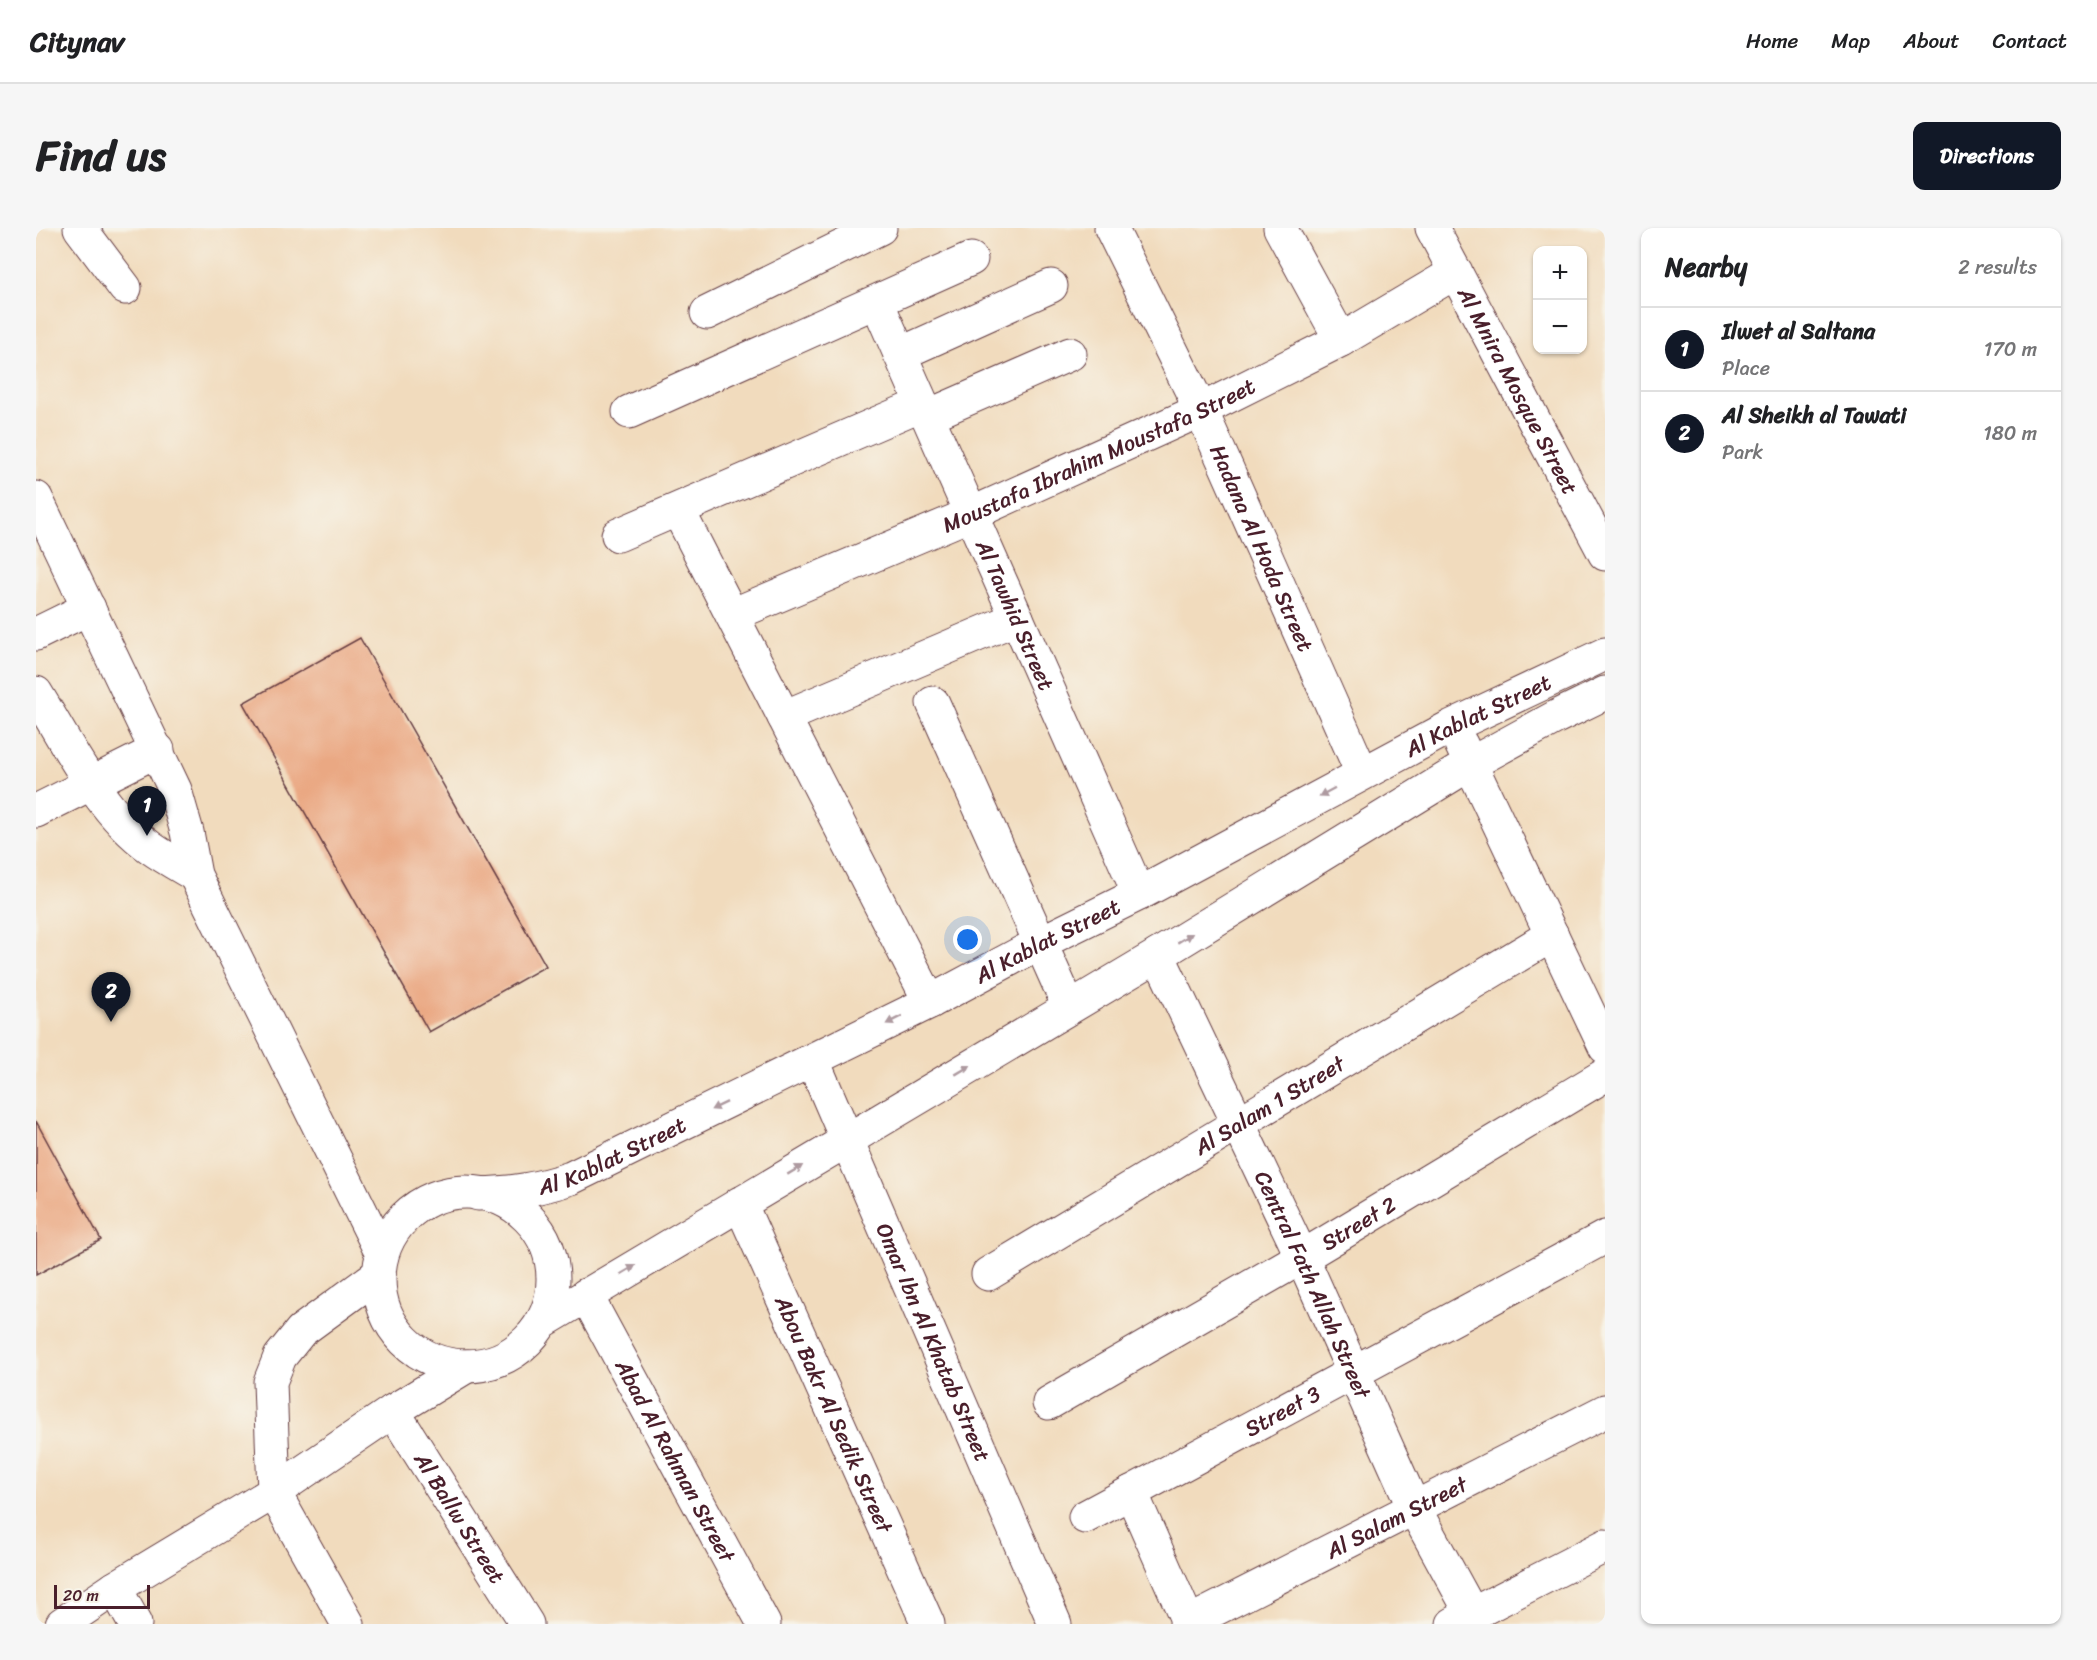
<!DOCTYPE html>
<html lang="en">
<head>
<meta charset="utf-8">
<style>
  body { margin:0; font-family:Sriracha,sans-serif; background:#f6f6f6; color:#202124 }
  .controls { position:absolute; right:18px; top:18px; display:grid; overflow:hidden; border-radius:12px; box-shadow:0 2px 4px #0004 }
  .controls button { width:54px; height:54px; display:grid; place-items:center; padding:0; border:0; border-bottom:2px solid #e0e0e0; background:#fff; color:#202124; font:30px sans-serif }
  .scale { position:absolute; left:18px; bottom:15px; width:96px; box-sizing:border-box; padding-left:6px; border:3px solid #4a1f2b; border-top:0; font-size:16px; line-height:21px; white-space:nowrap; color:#4a1f2b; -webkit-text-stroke:4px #f7f3e8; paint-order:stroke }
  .you { position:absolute; left:932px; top:712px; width:21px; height:21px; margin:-15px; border:4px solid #fff; border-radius:50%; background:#1a73e8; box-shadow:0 0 0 9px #1a73e833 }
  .badge { display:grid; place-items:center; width:39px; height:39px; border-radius:50%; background:#111827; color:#fff; font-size:20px; font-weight:700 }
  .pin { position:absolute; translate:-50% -50px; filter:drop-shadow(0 2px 3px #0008) }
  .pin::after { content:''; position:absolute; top:32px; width:21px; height:18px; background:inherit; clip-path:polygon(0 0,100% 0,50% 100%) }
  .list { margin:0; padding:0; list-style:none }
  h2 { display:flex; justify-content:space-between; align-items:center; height:78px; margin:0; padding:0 24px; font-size:26px }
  h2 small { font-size:20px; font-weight:400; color:#757577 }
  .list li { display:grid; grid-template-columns:39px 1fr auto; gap:18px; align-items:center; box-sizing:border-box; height:84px; padding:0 24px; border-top:2px solid #e0e0e0 }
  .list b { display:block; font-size:22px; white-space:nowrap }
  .list p { margin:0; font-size:20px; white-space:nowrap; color:#757577 }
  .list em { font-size:20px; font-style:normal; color:#757577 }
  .map { position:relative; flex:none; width:1569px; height:1396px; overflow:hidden; border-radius:12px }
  header { display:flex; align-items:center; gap:36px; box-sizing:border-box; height:84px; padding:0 30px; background:#fff; border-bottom:2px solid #e0e0e0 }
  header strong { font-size:28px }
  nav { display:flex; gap:33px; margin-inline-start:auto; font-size:21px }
  .intro { display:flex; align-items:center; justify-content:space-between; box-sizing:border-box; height:144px; padding:0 36px }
  h1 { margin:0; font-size:42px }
  .button { padding:15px 27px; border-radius:12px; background:#111827; color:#fff; font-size:21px; font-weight:700 }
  main { display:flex; gap:36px; padding:0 36px }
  aside { flex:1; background:#fff; border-radius:12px; box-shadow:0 2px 4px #0004 }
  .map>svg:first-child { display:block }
</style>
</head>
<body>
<header>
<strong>Citynav</strong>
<nav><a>Home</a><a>Map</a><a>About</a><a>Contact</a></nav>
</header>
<div class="intro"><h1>Find us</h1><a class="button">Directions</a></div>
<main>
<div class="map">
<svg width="1569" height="1396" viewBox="0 0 1569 1396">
  <rect width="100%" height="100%" fill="#f7f3e8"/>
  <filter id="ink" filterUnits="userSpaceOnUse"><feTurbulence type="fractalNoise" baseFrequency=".0167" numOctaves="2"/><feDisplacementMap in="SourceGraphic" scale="12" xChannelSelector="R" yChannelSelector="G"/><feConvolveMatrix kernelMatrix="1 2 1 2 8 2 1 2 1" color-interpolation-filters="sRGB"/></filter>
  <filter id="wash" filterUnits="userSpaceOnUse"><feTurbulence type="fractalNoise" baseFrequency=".008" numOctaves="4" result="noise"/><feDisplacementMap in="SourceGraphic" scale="24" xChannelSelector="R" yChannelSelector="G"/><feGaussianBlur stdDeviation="1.35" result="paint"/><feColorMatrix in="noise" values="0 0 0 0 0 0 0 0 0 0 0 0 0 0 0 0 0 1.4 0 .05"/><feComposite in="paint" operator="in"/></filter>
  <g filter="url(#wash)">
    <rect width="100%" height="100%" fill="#f1dbbd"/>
    <g id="blocks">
      <g fill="#eaa883">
        <path d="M324,410l186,328 -117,66 -186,-329z"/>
        <path d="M0,893l65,119 -65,35z"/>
      </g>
    </g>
  </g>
  <g filter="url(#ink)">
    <use href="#blocks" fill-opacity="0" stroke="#633b41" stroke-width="1.5"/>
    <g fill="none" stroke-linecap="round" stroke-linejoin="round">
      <defs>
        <g id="minor">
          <path d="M44,0l45,60"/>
          <path id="s1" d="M1075,0l90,182 161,363"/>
          <path d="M1244,0l61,112"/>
          <path id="s2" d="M1396,0l173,326"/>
          <path id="s3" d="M841,74l262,592"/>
          <path d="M671,85l173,-85"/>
          <path d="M864,126l151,-68"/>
          <path d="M593,184l342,-153"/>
          <path d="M892,188l142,-62"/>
          <path d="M0,270l139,292 12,42 8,43 187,379"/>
          <path d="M642,282l252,492"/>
          <path d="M582,307l304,-131"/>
          <path id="s4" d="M696,387l239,-101 230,-104 140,-70 115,-68"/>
          <path d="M0,406l53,-26"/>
          <path d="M0,465c33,53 63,118 115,155 14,10 29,18 44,27"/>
          <path d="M897,475l136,304"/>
          <path d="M748,489l233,-99"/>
          <path d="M1425,516l144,303"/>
          <path d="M0,583l122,-61"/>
          <path id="s5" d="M1122,727l144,302 112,251 58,106"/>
          <path id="s6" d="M777,833l242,563"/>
          <circle cx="430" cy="1051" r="87"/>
          <path id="s7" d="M442,966c34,-1 60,-5 93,-16l359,-176 110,-59 99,-49 313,-168 153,-72"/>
          <path id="s8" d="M704,975l188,421"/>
          <path id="s9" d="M952,1046l564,-339"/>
          <path id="s10" d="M550,1067l178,329"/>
          <path d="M506,1094l616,-367 312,-191 86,-47 49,-24"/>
          <path id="s11" d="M1013,1175l253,-146 303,-182"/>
          <path id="s12" d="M357,1183l134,213"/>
          <path d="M1095,1264l58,132"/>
          <path id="s13" d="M1049,1289l520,-280"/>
          <path d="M79,1360l20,36"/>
          <path d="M26,1396l53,-36 159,-96 119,-81 74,-45"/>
          <path d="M312,1396l-74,-132 -4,-110 10,-25 21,-26 78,-57"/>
          <path id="s14" d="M1150,1396l419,-213"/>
          <path d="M1417,1396l152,-78"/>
        </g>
      </defs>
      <use href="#minor" stroke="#633b41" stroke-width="35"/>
      <use href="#minor" stroke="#fff" stroke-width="33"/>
    </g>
    <defs><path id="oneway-solid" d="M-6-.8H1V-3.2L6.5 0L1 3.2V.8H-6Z" transform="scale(1.5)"/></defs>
    <g fill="#ae9aa0">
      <use href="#oneway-solid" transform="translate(1291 564) rotate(152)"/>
      <use href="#oneway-solid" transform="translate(1149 710) rotate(-31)"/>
      <use href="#oneway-solid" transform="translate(858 792) rotate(153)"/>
      <use href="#oneway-solid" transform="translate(927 842) rotate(-31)"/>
      <use href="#oneway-solid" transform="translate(683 878) rotate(154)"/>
      <use href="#oneway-solid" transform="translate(759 942) rotate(-31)"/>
      <use href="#oneway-solid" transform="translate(592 1042) rotate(-31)"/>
    </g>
  </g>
  <g text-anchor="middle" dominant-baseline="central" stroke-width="4.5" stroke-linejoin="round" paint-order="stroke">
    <g font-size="22" fill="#4a1f2b" stroke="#f7f3e8">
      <text stroke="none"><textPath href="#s2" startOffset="184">Al Mnira Mosque Street</textPath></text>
      <text stroke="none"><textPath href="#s4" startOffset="400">Moustafa Ibrahim Moustafa Street</textPath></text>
      <text stroke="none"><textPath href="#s1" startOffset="354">Hadana Al Hoda Street</textPath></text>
      <text stroke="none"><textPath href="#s3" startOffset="342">Al Tawhid Street</textPath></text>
      <text stroke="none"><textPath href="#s7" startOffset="1113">Al Kablat Street</textPath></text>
      <text stroke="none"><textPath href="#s7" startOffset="627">Al Kablat Street</textPath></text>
      <text stroke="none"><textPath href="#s9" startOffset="328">Al Salam 1 Street</textPath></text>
      <text stroke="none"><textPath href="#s7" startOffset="141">Al Kablat Street</textPath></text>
      <text stroke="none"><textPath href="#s11" startOffset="358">Street 2</textPath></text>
      <text stroke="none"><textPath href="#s5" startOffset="364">Central Fath Allah Street</textPath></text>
      <text stroke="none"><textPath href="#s6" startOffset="306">Omar Ibn Al Khatab Street</textPath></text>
      <text stroke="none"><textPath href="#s13" startOffset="224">Street 3</textPath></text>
      <text stroke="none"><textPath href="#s8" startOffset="231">Abou Bakr Al Sedik Street</textPath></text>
      <text stroke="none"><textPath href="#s10" startOffset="188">Abad Al Rahman Street</textPath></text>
      <text stroke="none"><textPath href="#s12" startOffset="126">Al Ballw Street</textPath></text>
      <text stroke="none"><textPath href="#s14" startOffset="236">Al Salam Street</textPath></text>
    </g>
  </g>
</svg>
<div class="controls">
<button>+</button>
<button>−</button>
</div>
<div class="scale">20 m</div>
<div class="you"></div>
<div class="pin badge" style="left:111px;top:608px">1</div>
<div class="pin badge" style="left:75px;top:794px">2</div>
</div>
<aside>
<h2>Nearby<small>2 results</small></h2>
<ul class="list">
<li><span class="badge">1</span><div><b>Ilwet al Saltana</b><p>Place</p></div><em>170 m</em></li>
<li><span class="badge">2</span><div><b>Al Sheikh al Tawati</b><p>Park</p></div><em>180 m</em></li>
</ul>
</aside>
</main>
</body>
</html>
